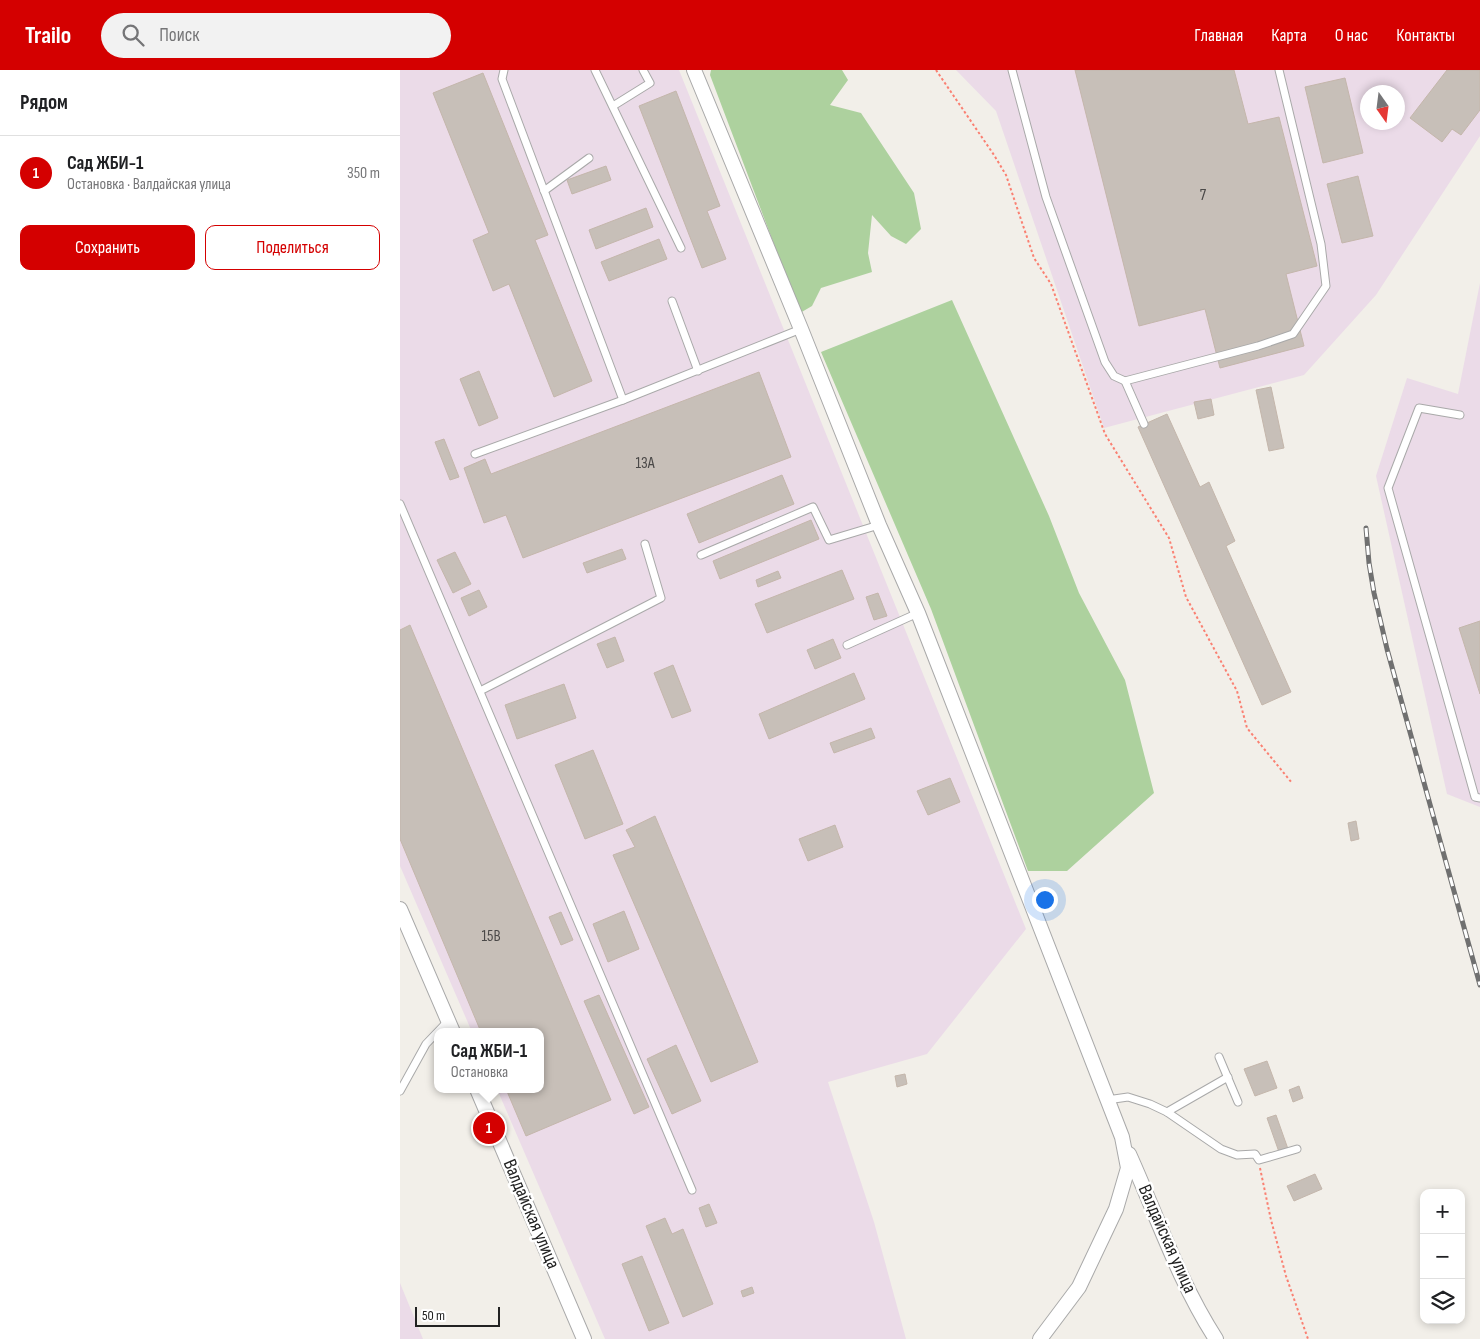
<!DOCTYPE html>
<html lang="ru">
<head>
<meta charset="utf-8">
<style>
  body { margin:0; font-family:"Sofia Sans Condensed",sans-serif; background:#f2f2f2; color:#202124 }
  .controls { position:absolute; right:15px; bottom:15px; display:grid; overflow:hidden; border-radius:10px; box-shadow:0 2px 8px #0003 }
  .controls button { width:45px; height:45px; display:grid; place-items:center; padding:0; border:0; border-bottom:1px solid #e0e0e0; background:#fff; color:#202124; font:25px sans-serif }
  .compass { position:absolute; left:960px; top:15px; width:45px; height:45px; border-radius:50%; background:#fff; box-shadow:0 2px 8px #0003; rotate:166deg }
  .scale { position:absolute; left:15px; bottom:12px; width:85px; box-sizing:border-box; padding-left:5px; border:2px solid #222; border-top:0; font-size:14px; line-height:18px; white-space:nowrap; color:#222; -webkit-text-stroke:4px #fff; paint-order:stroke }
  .you { position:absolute; left:644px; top:829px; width:18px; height:18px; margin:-12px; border:4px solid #fff; border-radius:50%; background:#1a73e8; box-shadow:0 0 0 8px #1a73e833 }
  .badge { display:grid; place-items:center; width:32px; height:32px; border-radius:50%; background:#d40000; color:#fff; font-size:16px; font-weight:700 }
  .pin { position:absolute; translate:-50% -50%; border:2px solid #fff; box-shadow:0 1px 5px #0006 }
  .popup { position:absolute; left:34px; top:958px; width:110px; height:65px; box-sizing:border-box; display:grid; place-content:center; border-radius:10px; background:#fff; filter:drop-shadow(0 1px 4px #0005); font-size:16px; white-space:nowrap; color:#757577 }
  .popup b { font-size:19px; color:#202124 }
  .popup::after { content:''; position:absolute; left:50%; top:100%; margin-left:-10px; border:10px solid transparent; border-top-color:#fff }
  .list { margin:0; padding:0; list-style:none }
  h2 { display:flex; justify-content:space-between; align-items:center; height:65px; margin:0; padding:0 20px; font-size:21px }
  h2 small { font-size:16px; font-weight:400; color:#757577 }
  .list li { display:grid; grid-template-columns:32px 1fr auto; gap:15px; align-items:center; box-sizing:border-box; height:75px; padding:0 20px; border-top:1px solid #e0e0e0 }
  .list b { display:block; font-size:19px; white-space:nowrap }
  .list p { margin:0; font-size:16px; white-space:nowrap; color:#757577 }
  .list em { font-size:16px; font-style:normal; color:#757577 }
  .actions { display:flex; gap:10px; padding:15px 20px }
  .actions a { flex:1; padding:11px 0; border:1px solid #d40000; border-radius:10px; text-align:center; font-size:18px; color:#d40000 }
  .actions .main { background:#d40000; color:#fff }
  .icon { flex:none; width:28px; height:28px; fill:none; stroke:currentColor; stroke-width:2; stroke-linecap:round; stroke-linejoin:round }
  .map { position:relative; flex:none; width:1080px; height:1269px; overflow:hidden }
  header { display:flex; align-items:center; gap:30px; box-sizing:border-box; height:70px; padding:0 25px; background:#d40000; color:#fff }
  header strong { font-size:24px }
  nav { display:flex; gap:28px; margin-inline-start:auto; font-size:18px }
  .search { width:350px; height:45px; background:#f2f2f2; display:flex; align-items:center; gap:12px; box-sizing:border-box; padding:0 18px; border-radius:28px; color:#757577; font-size:19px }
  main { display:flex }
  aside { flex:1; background:#fff }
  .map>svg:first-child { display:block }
</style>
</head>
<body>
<header>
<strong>Trailo</strong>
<div class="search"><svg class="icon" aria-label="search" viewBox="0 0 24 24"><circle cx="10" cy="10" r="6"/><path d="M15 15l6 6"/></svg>Поиск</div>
<nav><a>Главная</a><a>Карта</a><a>О нас</a><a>Контакты</a></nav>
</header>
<main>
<aside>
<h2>Рядом<small></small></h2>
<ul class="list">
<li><span class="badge">1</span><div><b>Сад ЖБИ-1</b><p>Остановка · Валдайская улица</p></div><em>350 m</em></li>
</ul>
<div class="actions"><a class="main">Сохранить</a><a>Поделиться</a></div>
</aside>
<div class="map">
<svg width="1080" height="1269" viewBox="0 0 1080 1269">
  <rect width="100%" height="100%" fill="#f2efe9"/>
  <g fill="#ebdbe8" fill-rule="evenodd">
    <path d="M0,0h279l347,859 -99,125 -99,28 46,140 32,117h-301l-108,-250h43v-57h-68l-72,-166z"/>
    <path d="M556,0h524v66l-104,159 -72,80 -200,53 -108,-317zM968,22h30v30h-30z"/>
    <path d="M1080,213v524l-33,-13 -71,-318 31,-98 51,16z"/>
    <path d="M0,1213l23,56h-23z"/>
  </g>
  <g fill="#add19e">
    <path d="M311,0h131l6,10 -18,25 31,8 53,80 7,36 -15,15 -15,-8 -19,-21 -4,38 4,19 -51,16 -9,18 -12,7 -90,-238z"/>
    <path d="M552,230l97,216 30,77 46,87 29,113 -87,78h-39l-97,-262 -110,-257z"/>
  </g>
  <g fill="#c7bfb8" stroke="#c4b6ab">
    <path d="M675,0h159l14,54 31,-7 38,149 -31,8 18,72 -84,22 -15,-59 -66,17z"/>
    <path d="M1047,0h33v40l-19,25 -9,-6 -10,13 -32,-24z"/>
    <path d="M83,3l65,162 -13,5 57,141 -38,16 -45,-113 -16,7 -20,-51 16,-7 -56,-140z"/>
    <path d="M945,8l18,75 -40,10 -18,-76z"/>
    <path d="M276,21l44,115 -13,5 19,48 -24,9 -63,-162z"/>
    <path d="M206,96l5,14 -39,14 -5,-14z"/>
    <path d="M958,106l15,60 -31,7 -15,-59z"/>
    <path d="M246,138l7,19 -57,22 -7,-19z"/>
    <path d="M259,169l8,20 -58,22 -8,-19z"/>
    <path d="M79,301l19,47 -19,8 -19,-47z"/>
    <path d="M359,302l32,85 -268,101 -17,-43 -22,8 -20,-55 21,-9 6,15z"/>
    <path d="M871,317l13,61 -15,3 -13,-61z"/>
    <path d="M811,329l3,16 -16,4 -4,-17z"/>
    <path d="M767,344l33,73 9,-5 26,59 -9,5 65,146 -29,13 -124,-278z"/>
    <path d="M44,369l15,38 -9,3 -15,-38z"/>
    <path d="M382,405l12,29 -95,39 -12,-29z"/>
    <path d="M411,450l8,19 -99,40 -7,-18z"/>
    <path d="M222,479l4,10 -39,14 -4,-10z"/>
    <path d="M55,482l16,32 -18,9 -16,-33z"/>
    <path d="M442,500l12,29 -87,34 -12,-29z"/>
    <path d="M378,501l3,7 -23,9 -2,-7z"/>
    <path d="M79,520l8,17 -18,9 -8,-18z"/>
    <path d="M478,523l9,23 -13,4 -8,-23z"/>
    <path d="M1080,551v73l-21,-66z"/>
    <path d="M10,555l201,475 -85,36 -20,-47h34v-57h-59l-81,-193v-209z"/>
    <path d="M215,567l9,24 -17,7 -10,-24z"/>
    <path d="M433,569l8,19 -26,11 -8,-19z"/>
    <path d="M273,595l18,46 -19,7 -18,-45z"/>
    <path d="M454,603l11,26 -96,40 -10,-25z"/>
    <path d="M164,614l12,34 -59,21 -12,-34z"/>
    <path d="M471,658l4,10 -41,15 -4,-10z"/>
    <path d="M193,680l30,74 -38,15 -30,-74z"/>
    <path d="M550,708l10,24 -32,13 -11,-24z"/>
    <path d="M255,746l103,246 -47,20 -98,-227 22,-8 -9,-17z"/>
    <path d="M956,751l3,18 -8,2 -3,-18z"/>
    <path d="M435,755l8,22 -35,14 -9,-22z"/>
    <path d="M224,841l15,38 -31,13 -15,-38z"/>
    <path d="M161,842l12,28 -12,5 -12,-28z"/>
    <path d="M199,925l50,112 -15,7 -50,-113z"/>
    <path d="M276,975l25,56 -29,13 -25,-55z"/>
    <path d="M867,991l10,27 -22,8 -11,-27z"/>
    <path d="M505,1004l2,10 -10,3 -2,-11z"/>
    <path d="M899,1016l4,12 -10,4 -4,-12z"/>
    <path d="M876,1045l12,34 -9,3 -12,-34z"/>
    <path d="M915,1104l7,15 -28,12 -7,-15z"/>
    <path d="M309,1134l8,19 -11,4 -7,-19z"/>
    <path d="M265,1148l7,16 11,-5 30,75 -30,13 -37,-91z"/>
    <path d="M242,1186l27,67 -20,8 -27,-67z"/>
    <path d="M352,1217l2,6 -11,4 -2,-6z"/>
  </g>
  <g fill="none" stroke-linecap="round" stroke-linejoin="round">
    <defs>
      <g id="service">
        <path d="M104,0l-2,9 121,321"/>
        <path d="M195,0l86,178"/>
        <path d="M612,0l34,127 59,165 9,14 11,5 133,-35 35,-12 33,-48 -5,-42 -42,-174"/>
        <path d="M213,36l37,-23 -7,-13"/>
        <path d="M144,121l45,-33"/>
        <path d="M272,231l26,70"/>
        <path d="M725,311l19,43"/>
        <path d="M1060,345l-41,-7 -31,80 87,309 5,1"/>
        <path d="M75,384l148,-54 178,-71"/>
        <path d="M0,434l292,686"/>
        <path d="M301,485l112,-48 16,33 50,-15"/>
        <path d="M447,575l71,-32"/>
        <path d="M80,621l181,-93 -16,-54"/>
        <path d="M819,987l19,45"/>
        <path d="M0,1021l26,-47 22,-23"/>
        <path d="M707,1030l21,-3 22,7 17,8 54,37 16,6 18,-1 4,6 38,-11"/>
        <path d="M767,1042l61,-35"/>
      </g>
      <g id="minor">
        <path d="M294,0l107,259 78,196 39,88 204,524 6,31 -12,41 -37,78 -39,52"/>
        <path d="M0,839l53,123"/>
        <path d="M77,1019l107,250"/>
        <path d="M729,1084c28,62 50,128 87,185"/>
      </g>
    </defs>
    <use href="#service" stroke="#a9a9a9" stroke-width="9"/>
    <use href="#minor" stroke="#a9a9a9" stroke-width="16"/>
    <g stroke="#fa8072" stroke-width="2" stroke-dasharray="2.5 2.5" stroke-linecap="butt">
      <path d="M536,0l58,85 12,20 28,83 17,26 54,150 64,104 17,59 51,94 10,37 45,55"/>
      <path d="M860,1098l11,52 15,56 22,63"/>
    </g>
    <use href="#service" stroke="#fff" stroke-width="7"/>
    <use href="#minor" stroke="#fff" stroke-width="14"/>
    <defs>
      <path id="rail" d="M966,458l3,35 5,30 13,56 93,336"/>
    </defs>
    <use href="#rail" stroke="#707070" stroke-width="5"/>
    <use href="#rail" stroke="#fff" stroke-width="3" stroke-dasharray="9" stroke-linecap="butt"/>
  </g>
  <g text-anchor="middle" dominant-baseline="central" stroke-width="5" stroke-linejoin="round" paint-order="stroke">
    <g font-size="16" fill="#4b4948">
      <text x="803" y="125">7</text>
      <text x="245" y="393">13А</text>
      <text x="91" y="866">15В</text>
    </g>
    <g font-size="19" fill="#222" stroke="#fff">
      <text transform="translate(131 1144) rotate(67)">Валдайская улица</text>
      <text transform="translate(767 1169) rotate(66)">Валдайская улица</text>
    </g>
  </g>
</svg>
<div class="controls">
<button>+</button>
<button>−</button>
<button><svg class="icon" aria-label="layers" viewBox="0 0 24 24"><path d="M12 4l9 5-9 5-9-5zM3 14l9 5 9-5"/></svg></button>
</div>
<svg class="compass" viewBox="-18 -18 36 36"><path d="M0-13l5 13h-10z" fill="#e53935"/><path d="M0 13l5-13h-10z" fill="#757577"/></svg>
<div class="scale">50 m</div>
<div class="you"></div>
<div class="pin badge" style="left:89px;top:1058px">1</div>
<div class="popup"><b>Сад ЖБИ-1</b>Остановка</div>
</div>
</main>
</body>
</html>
